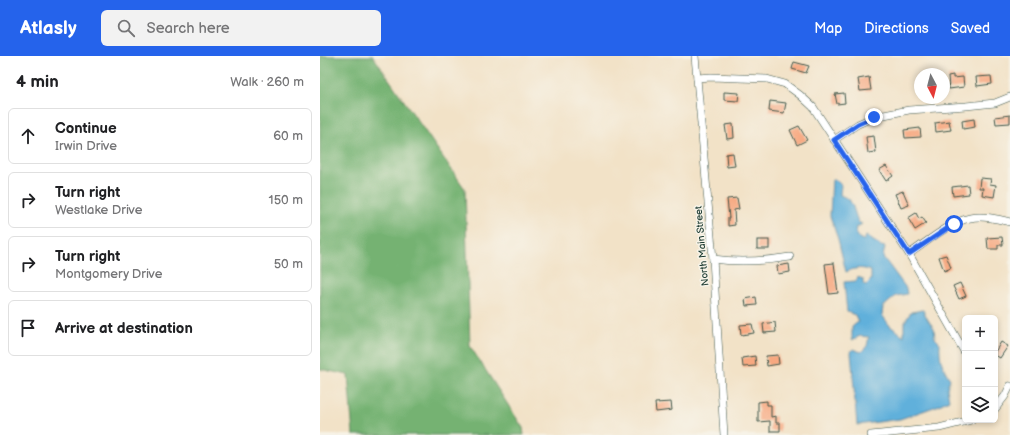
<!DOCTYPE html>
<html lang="en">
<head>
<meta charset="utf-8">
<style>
  body { margin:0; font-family:"Balsamiq Sans",sans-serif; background:#f2f2f2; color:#202124 }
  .controls { position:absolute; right:12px; bottom:12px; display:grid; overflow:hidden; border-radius:6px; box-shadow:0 2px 6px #0003 }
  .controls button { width:36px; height:36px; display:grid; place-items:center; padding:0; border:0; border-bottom:1px solid #e0e0e0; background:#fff; color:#202124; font:20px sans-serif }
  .compass { position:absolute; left:594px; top:12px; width:36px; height:36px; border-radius:50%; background:#fff; box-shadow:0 2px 6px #0003; rotate:173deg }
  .stop { position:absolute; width:12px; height:12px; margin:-9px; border:3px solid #2563eb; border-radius:50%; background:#fff }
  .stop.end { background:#2563eb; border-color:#fff; box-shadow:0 1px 4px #0008 }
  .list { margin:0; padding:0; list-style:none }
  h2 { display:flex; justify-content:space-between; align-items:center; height:52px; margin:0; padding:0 16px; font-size:17px }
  h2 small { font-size:13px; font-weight:400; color:#757577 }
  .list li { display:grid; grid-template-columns:26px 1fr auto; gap:12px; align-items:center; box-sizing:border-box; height:56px; margin:0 8px 8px; padding:0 8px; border:1px solid #e0e0e0; border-radius:6px }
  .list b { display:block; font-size:15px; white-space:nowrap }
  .list p { margin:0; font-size:13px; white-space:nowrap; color:#757577 }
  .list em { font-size:13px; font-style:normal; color:#757577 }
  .icon { flex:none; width:22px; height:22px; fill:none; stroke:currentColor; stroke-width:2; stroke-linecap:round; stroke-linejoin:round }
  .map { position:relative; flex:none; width:690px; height:379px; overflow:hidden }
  header { display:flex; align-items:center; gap:24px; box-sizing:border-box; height:56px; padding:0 20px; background:#2563eb; color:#fff }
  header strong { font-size:19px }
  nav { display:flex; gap:22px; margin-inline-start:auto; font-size:14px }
  .search { width:280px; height:36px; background:#f2f2f2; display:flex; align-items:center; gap:10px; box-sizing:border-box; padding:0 14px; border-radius:6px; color:#757577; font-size:15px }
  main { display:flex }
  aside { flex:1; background:#fff }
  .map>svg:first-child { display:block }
</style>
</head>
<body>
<header>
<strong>Atlasly</strong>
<div class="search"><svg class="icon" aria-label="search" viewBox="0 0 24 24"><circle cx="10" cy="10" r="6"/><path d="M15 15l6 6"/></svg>Search here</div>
<nav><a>Map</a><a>Directions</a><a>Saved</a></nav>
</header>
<main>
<aside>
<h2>4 min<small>Walk · 260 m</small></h2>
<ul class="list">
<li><svg class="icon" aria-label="ahead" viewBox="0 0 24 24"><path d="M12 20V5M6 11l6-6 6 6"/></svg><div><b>Continue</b><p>Irwin Drive</p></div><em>60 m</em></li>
<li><svg class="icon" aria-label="right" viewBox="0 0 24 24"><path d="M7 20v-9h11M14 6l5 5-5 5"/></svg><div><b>Turn right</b><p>Westlake Drive</p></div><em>150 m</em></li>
<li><svg class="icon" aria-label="right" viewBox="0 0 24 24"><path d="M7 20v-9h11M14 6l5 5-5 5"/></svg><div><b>Turn right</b><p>Montgomery Drive</p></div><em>50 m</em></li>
<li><svg class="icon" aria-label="arrive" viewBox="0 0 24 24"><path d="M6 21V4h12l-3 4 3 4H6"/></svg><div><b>Arrive at destination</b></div></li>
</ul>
</aside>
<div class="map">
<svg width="690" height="379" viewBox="0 0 690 379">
  <rect width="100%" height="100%" fill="#f7f3e8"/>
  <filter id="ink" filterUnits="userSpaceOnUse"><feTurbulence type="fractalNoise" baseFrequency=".025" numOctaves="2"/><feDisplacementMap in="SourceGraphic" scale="8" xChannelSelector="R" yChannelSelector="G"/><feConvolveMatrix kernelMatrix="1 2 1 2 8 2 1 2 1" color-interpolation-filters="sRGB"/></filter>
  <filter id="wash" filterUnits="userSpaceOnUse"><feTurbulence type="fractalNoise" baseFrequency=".012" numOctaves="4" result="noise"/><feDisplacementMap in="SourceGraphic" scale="16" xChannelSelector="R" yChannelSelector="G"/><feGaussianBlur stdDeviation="0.9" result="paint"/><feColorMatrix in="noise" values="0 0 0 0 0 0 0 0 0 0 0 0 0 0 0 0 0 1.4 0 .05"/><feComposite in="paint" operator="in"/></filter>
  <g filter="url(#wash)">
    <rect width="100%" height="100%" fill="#f2e2c7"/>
    <path fill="#75b272" stroke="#4a7853" d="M0,0h53l92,133 5,157 53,82 1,7h-171l-5,-60 -28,-6z"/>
    <path fill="#61b0db" stroke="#407688" d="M512,123h3l6,6 -1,10 9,4 4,8 5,15 4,2 -5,3 -1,6 4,6 4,1 2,-4 15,10 4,1 -2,10 23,31 1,6 -11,2 -13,11 -1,8 8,11 14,10v-13l7,-11 12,-2 5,10 6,8 1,10 5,5c-1,16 2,23 10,36l-3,9 2,12 -12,6 -37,13 -43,6 -6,-73 2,-3 8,3 6,-6 2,-9 -9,-1 -8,4v-13l6,-5 -3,-7 -8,-3 -3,-30 12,-1 2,-4 5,2v5l3,1 5,-5v-9c-9,-4 -17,-3 -25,1l-8,-33 -8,-23z"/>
    <g id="blocks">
      <g fill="#f7a880">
        <path d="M474,6l15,4 -3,7 -14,-4z"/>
        <path d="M633,19v3l10,-1 1,10 -15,2 -1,-13z"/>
        <path d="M671,20l1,8 -15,2 -1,-9z"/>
        <path d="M549,21l2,13 -11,1 -2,-12z"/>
        <path d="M404,36l15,1 -1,8 -14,-1z"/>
        <path d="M524,37l1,10 -8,1 -2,-10z"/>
        <path d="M450,45l16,2 -2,10 -15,-2z"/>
        <path d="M690,59v8l-14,1 -1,-7z"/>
        <path d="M654,63l1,8 -12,2 -1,-8z"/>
        <path d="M629,65l2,9 -15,2 -1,-9z"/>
        <path d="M413,68l1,14 -7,1 -2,-14z"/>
        <path d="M479,70l8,14 -10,5 -7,-15z"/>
        <path d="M600,72l1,9 -16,1 -1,-8z"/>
        <path d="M554,80l2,16 -8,1 -2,-16z"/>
        <path d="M413,97l2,13 -8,1 -1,-13z"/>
        <path d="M566,110l7,10 -7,5 -7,-11z"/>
        <path d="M660,122l11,1 -1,5 6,1 -2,12 -12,-2 1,-7h-4z"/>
        <path d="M648,129l1,9 -16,2 -1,-9z"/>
        <path d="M583,135l6,14 -8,3 -6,-14z"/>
        <path d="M417,142l2,11 -5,1 1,15 -7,1v-8h1l-2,-19z"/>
        <path d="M596,157l3,6 3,-2 4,6 -11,7 -7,-12z"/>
        <path d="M682,181l1,8h-5v4h-10l-1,-11z"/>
        <rect x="437" y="184" width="12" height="9"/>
        <path d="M626,199l5,13 -7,3 -5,-14z"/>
        <path d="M514,207l4,30 -9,1 -4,-30z"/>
        <path d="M469,208l1,8 -12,2 -1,-8z"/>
        <path d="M640,227l6,13 -7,3 -6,-13z"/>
        <path d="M436,241l1,8 -11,1 -1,-7z"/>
        <path d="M455,266l1,10 -12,1 -1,-9z"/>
        <path d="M432,268l2,9 -13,2 -1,-10z"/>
        <path d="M681,286l7,4 -8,12 -5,-3v-3z"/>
        <path d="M458,299l1,9 -12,2 -1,-10z"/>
        <path d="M435,300l1,10 -13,1 -1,-9z"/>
        <path d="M447,345v4h4v12l5,-1v7h4v8h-10v-10l-12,1v-20z"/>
        <path d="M351,346l1,8 -16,2 -1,-9z"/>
      </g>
    </g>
  </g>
  <g filter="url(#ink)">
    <use href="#blocks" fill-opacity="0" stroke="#3f564a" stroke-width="1"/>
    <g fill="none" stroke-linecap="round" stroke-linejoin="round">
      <defs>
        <g id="minor">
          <path d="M375,0l18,203 11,176"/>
          <path d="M377,22l14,-1 56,2 18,5 15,11 13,12 96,147 56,99"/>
          <path d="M514,84l24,-16 16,-7 35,-7 57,-4 29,-3 15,-6"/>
          <path d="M589,198c18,-12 41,-32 61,-36 12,-3 28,1 40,4"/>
          <path d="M393,203c26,4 52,2 77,-2"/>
          <path d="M675,353l10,-13 5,-10"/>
          <path d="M551,379l68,-7 32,-8"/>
        </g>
      </defs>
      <use href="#minor" stroke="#3f564a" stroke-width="8"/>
      <use href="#minor" stroke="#fff" stroke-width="7"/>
    </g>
  </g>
  <g fill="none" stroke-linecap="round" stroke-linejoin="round" filter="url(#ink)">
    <path stroke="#2563eb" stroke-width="5" d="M554,61l-16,7 -24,16 75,114 45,-30"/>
  </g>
  <g text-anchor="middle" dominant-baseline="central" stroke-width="3" stroke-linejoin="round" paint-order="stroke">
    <g font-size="10" fill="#1f3d34" stroke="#f7f3e8">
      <text transform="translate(382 190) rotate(-95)">North Main Street</text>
    </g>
  </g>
</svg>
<div class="controls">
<button>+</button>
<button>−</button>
<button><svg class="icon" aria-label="layers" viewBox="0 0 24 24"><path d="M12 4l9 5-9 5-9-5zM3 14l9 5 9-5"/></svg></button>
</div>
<svg class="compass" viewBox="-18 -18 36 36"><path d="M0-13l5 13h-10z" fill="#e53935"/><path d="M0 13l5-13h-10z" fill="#757577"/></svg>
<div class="stop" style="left:634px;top:168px"></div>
<div class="stop end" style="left:554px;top:61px"></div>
</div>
</main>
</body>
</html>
